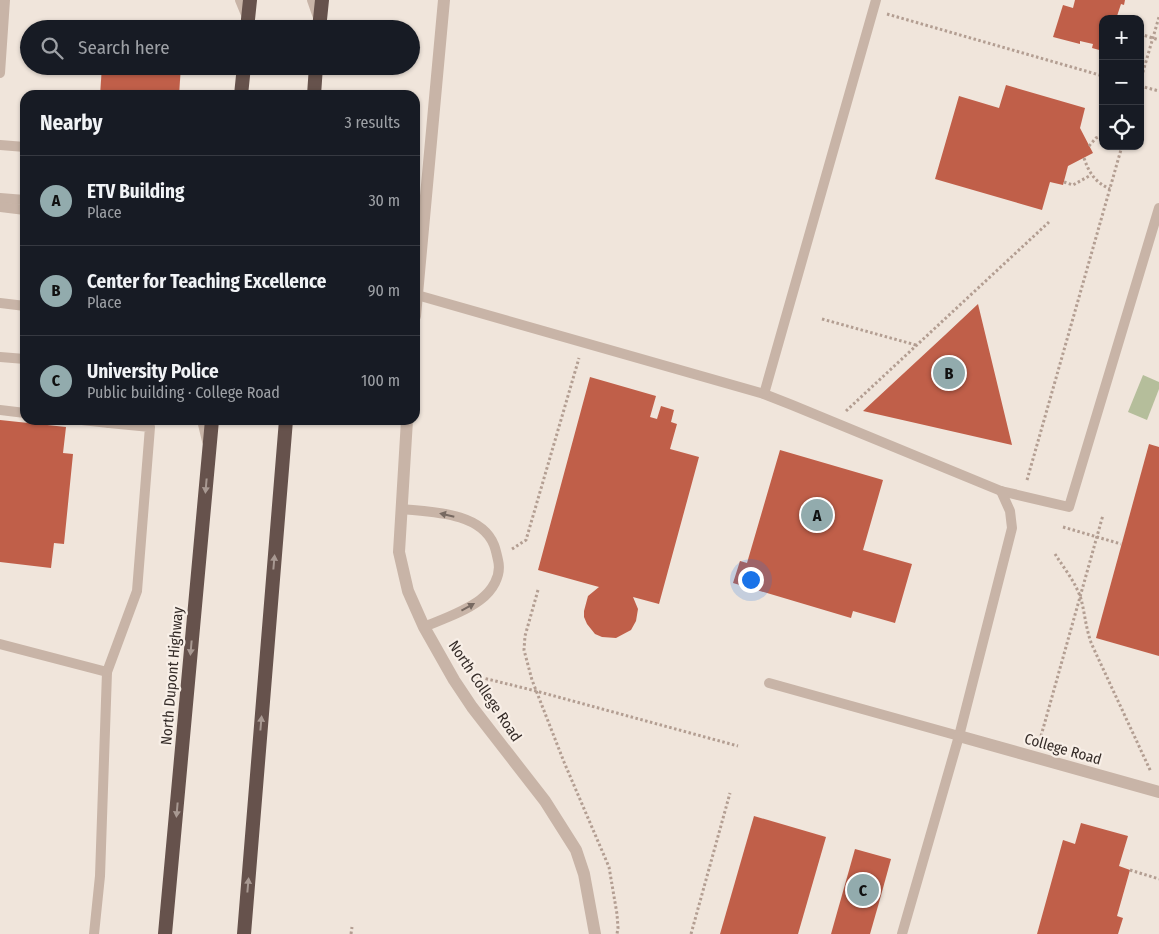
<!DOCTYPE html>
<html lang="en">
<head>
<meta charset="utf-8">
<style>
  body { margin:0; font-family:"Fira Sans Condensed",sans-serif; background:#20242c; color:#f1f3f6 }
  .controls { position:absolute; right:15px; top:15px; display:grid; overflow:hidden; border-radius:10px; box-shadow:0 1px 4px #0004 }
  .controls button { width:45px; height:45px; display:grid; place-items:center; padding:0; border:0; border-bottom:1px solid #363941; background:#171b24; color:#f1f3f6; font:25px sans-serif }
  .you { position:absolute; left:750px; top:579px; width:18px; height:18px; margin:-12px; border:4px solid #fff; border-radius:50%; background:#1a73e8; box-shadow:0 0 0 8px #1a73e833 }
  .badge { display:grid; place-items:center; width:32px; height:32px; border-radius:50%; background:#92abad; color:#111; font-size:16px; font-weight:700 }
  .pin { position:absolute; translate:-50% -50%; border:2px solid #fff; box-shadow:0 1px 5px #0006 }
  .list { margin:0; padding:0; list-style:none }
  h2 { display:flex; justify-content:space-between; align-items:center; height:65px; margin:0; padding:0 20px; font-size:21px }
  h2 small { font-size:16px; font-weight:400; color:#9ea1a6 }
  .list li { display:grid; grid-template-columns:32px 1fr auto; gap:15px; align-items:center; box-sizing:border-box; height:90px; padding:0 20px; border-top:1px solid #363941 }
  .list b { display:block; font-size:19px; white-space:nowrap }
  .list p { margin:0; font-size:16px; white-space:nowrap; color:#9ea1a6 }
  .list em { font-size:16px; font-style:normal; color:#9ea1a6 }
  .icon { flex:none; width:28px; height:28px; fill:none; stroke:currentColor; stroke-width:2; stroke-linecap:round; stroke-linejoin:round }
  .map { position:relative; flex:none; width:1159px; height:934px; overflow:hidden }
  .search { position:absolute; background:#171b24; box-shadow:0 1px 4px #0004; left:20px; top:20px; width:400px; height:55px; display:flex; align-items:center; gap:12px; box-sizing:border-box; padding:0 18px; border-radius:28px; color:#9ea1a6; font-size:19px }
  .panel { position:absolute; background:#171b24; box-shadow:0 1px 4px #0004; left:20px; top:90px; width:400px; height:335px; border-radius:15px }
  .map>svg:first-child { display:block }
</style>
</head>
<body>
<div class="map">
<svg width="1159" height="934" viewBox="0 0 1159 934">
  <rect width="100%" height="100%" fill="#f0e5db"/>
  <path fill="#b5be9b" d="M1143,375l16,7v7l-12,31 -19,-8z"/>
  <g fill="#c05f49">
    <path d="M1075,0h50l-1,5 -3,-1 -5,15h-13v32l-11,-3 1,-4 -13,-3v3l-27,-7 10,-32 10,3z"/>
    <path d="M102,66h79l-2,29h-79z"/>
    <path d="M1006,85l79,23 -5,20 13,25 -25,13 -5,19 -13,-3 -8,28 -107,-31 24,-83 40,12z"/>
    <path d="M978,304l34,141 -149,-34 82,-76z"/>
    <path d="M590,377l66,19 -6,21 7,2 4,-13 13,4 -3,12 6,2 -7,25 29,8 -40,147 -26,-7 5,12 -2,12 -5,9 -15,8 -14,-1 -7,-3 -8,-10 -3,-7v-6l4,-15 11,-9 -61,-17z"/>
    <path d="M0,420l66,7 -3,26 10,1 -9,90 -10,-1 -3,25 -51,-6z"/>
    <path d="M1149,444l10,3v209l-63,-18z"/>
    <path d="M780,450l103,30 -20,70 49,14 -17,59 -42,-12 -2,7 -118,-35 7,-22 7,2z"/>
    <path d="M754,816l72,21 -28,97h-78z"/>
    <path d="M1081,823l47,13 -9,30 11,4 -13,46 6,2 -5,16h-81l26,-94 12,4z"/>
    <path d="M855,849l36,10 -11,40 -10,35h-39z"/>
  </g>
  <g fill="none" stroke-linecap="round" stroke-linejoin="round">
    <g stroke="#b39e92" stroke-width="3" stroke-dasharray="2.5 2.5" stroke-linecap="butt">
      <path d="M887,14l216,62"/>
      <path d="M1140,34l19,6"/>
      <path d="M1140,82l19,-65"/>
      <path d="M1140,86l19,5"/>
      <path d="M1089,146l7,-8 7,-3"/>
      <path d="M1084,158c5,15 11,24 26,31"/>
      <path d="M1064,182l9,3 18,-10"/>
      <path d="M822,319l94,26"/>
      <path d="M846,411l203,-189"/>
      <path d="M1027,480l95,-334"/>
      <path d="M1063,527l58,17"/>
      <path d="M512,549l14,-9 53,-182"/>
      <path d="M1055,554c9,14 21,29 26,45 4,15 5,31 11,46l59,127"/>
      <path d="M538,590l-13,46 -1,14 8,30 32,82 45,105 8,47 1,14 -1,6"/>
      <path d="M471,675l65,16 202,55"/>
      <path d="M1041,736l62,-221"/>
      <path d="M1130,870l29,9"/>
      <path d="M351,934l1,-7"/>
      <path d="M691,934l39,-141"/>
    </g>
    <g stroke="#c8b4a7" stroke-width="10">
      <path d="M240,0l7,17"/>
      <path d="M312,0l7,20"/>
      <path d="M0,73l5,-73"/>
      <path d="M0,145l25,2"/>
      <path d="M0,198l25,2"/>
      <path d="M0,207l25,3"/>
      <path d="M417,295l347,99 28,11 209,86 68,16 90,-299"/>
      <path d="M0,303l25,3"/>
      <path d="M0,357l25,2"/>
      <path d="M764,394l112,-394"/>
      <path d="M0,410l25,3"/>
      <path d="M82,420l27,3"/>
      <path d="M202,420l5,21"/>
      <path d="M402,509c29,3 79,3 92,36 2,5 3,11 4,15 4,16 -6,31 -18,40 -16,12 -37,19 -56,27"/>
      <path d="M0,644l107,28 -7,204 -6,58"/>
      <path d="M107,672l30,-81 13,-164 -41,-4v-3"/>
      <path d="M769,683l190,53"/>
      <path d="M902,934l57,-198 53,-208 -2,-17 -9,-20"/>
    </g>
    <g stroke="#c8b4a7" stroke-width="12">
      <path d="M415,316l29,-316"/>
      <path d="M407,420l-8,132 9,39 16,36 30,53 18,27 73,94 31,49 8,24 11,60"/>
      <path d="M959,736l200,56"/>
    </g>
    <g stroke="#66524c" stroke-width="14">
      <path d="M247,29l3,-29"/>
      <path d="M319,29l3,-29"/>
      <path d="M241,95l3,-29"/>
      <path d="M314,95l2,-29"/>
      <path d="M165,934l47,-514"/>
      <path d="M244,934l42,-514"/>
    </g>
  </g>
  <defs><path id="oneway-solid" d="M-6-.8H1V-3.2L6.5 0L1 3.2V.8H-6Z" transform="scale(1.25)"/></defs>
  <g fill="#a89992">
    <use href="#oneway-solid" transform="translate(206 486) rotate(95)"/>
    <use href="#oneway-solid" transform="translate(274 562) rotate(-85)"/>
    <use href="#oneway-solid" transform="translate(191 648) rotate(95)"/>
    <use href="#oneway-solid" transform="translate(261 723) rotate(-85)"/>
    <use href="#oneway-solid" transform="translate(177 810) rotate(95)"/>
    <use href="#oneway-solid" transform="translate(248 885) rotate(-85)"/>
  </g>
  <g fill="#776961">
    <use href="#oneway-solid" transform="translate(447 515) rotate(-167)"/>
    <use href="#oneway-solid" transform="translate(468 607) rotate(-29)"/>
  </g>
  <g text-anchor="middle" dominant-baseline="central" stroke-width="4.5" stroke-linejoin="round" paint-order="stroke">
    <g font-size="15" fill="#342b27" stroke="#f8efe7">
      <text transform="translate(172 676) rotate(-85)">North Dupont Highway</text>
      <text transform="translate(485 691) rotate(56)">North College Road</text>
      <text transform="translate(1063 749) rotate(16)">College Road</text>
    </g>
  </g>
</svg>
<div class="controls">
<button>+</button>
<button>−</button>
<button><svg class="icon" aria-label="locate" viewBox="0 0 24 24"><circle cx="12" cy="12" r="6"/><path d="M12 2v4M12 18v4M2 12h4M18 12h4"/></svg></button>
</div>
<div class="you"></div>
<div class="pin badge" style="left:817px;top:515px">A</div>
<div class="pin badge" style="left:949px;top:373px">B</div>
<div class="pin badge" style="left:863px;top:890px">C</div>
<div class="search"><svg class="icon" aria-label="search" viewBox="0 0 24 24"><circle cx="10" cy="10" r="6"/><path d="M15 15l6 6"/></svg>Search here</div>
<section class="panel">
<h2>Nearby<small>3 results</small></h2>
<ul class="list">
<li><span class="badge">A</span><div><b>ETV Building</b><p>Place</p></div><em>30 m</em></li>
<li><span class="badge">B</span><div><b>Center for Teaching Excellence</b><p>Place</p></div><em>90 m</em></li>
<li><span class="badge">C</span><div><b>University Police</b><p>Public building · College Road</p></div><em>100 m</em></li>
</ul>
</section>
</div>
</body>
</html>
